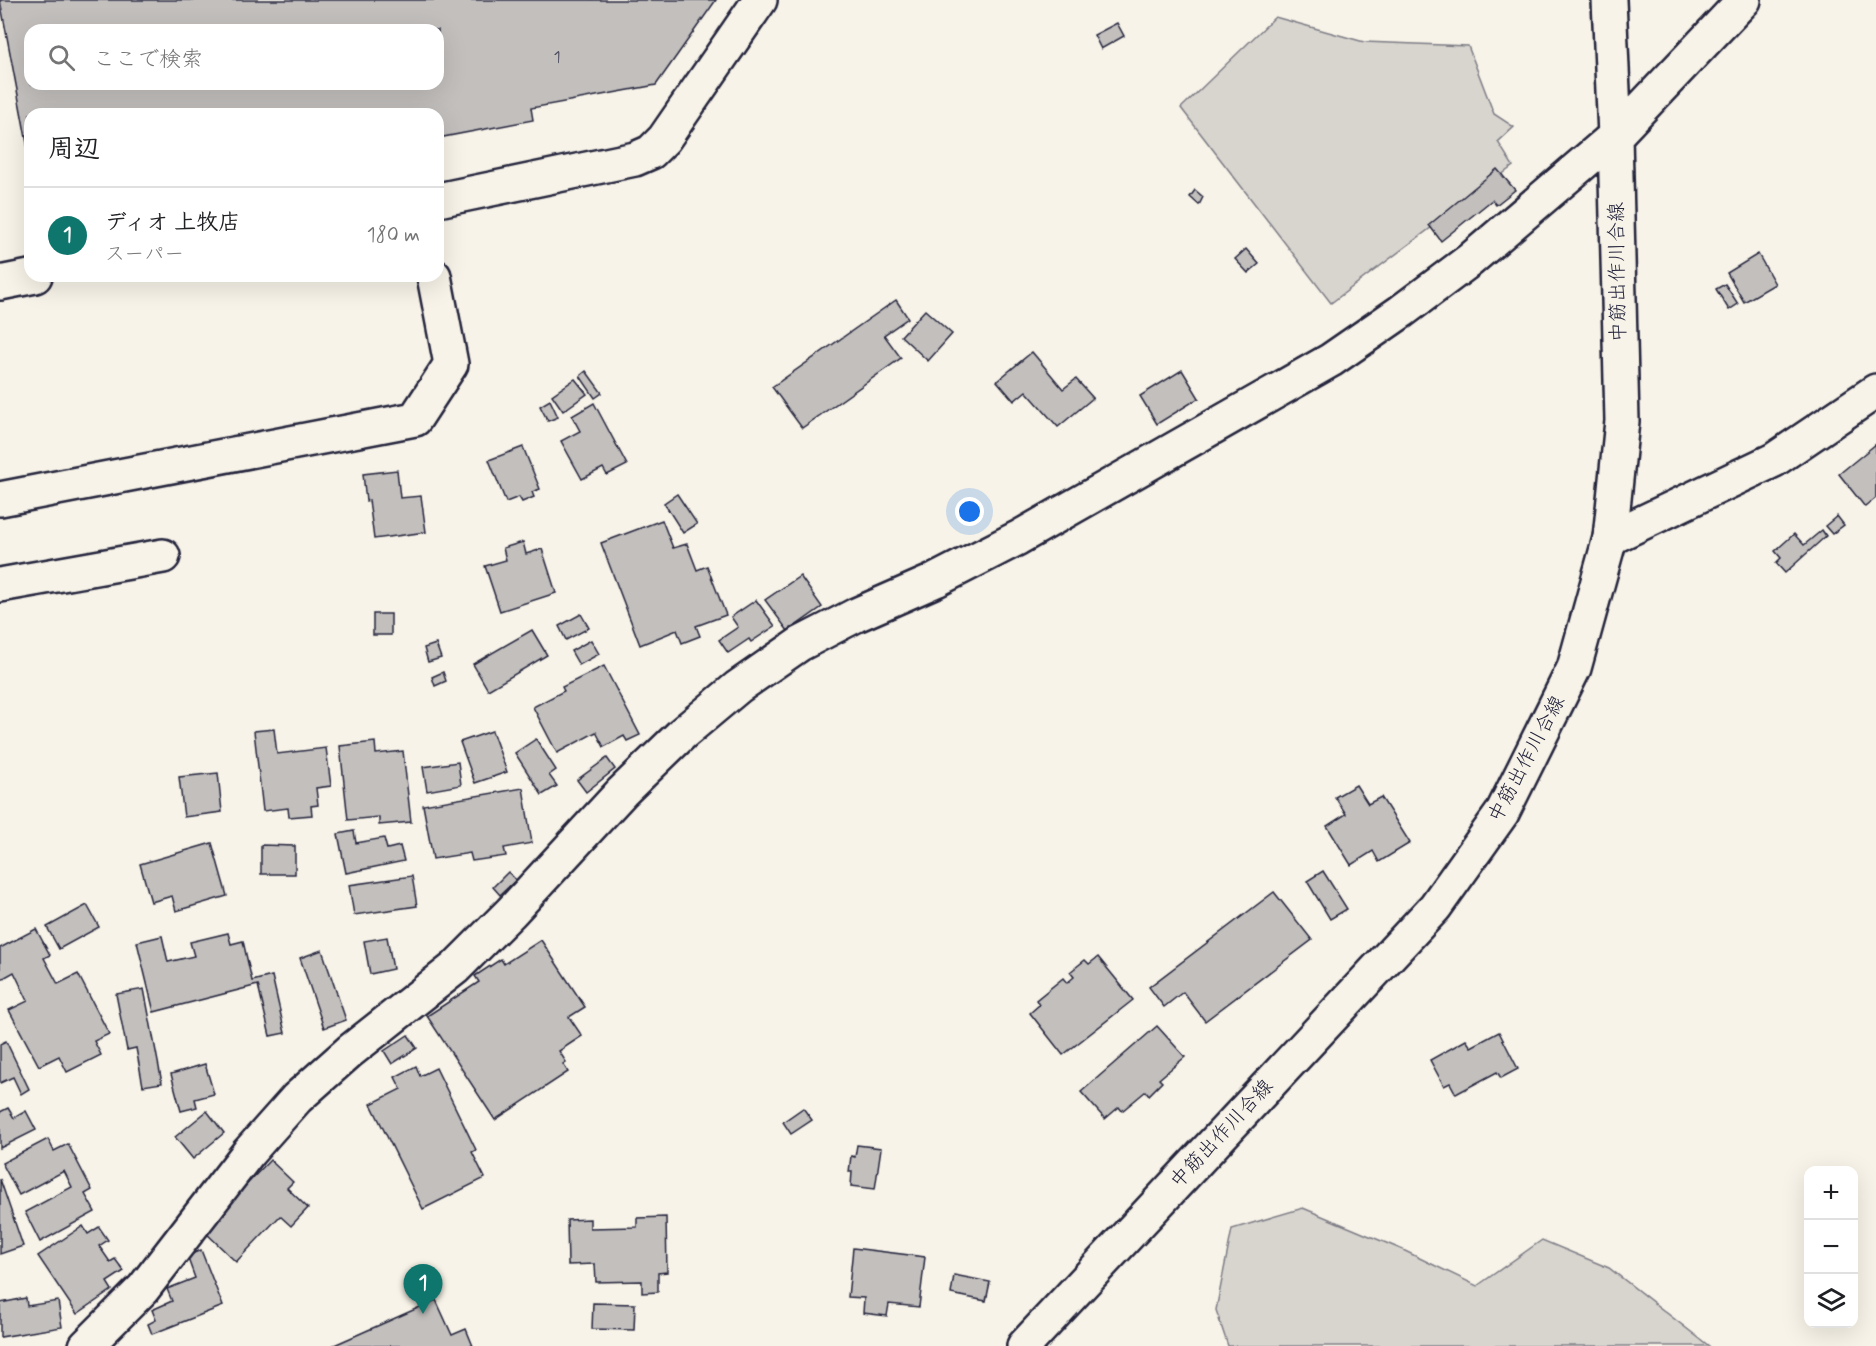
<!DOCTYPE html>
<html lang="ja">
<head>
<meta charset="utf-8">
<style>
  body { margin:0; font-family:Mynerve,"Klee One",sans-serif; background:#f2f2f2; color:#202124 }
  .controls { position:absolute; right:18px; bottom:18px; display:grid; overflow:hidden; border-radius:12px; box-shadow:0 6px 24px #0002 }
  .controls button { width:54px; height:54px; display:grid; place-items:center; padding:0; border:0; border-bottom:2px solid #e0e0e0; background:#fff; color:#202124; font:30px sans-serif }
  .you { position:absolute; left:970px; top:512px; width:21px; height:21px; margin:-15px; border:4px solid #fff; border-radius:50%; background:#1a73e8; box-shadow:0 0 0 9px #1a73e833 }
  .badge { display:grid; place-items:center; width:39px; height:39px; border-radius:50%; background:#0f766e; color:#fff; font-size:20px; font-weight:700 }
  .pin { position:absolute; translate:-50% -50px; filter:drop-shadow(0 2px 3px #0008) }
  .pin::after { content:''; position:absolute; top:32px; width:21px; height:18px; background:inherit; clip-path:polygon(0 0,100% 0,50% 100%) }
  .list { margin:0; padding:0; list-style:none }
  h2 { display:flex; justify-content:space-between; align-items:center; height:78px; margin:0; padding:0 24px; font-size:26px }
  h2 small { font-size:20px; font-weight:400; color:#757577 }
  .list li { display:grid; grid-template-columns:39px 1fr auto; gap:18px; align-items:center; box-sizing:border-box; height:96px; padding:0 24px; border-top:2px solid #e0e0e0 }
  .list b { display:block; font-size:22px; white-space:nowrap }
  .list p { margin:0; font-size:20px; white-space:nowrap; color:#757577 }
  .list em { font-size:20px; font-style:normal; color:#757577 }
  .icon { flex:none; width:33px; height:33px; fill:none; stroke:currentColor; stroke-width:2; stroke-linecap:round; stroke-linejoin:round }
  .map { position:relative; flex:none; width:1876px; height:1346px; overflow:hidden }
  .search { position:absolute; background:#fff; box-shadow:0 6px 24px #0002; left:24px; top:24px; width:420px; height:66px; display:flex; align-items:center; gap:15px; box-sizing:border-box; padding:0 21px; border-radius:18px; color:#757577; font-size:22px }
  .panel { position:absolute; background:#fff; box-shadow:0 6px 24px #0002; left:24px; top:108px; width:420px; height:174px; border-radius:18px }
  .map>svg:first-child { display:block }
</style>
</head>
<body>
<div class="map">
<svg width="1876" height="1346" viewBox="0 0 1876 1346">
  <rect width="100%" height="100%" fill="#f7f3e8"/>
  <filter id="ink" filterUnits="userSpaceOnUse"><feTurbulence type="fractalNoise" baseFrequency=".0167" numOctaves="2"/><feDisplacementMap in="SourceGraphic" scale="12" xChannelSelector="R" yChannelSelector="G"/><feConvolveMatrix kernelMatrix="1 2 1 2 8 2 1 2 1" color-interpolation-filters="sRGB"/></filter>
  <g filter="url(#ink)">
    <g fill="#d8d5cf" stroke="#7d7c85" stroke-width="1.5">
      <path d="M1275,17l89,25 104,4 26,68 20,13 -16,15 15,24 -182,137 -150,-195z"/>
      <path d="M1303,1208l100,42 74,36 65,-46 67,28 100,78h-481l-12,-36 16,-81z"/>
    </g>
    <g fill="#c2bfbd" stroke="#22223b" stroke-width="1.5" fill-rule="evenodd">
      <path d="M0,0h716l-60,85 -125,23 2,12 -95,18v-24h-408v45zM30,30h408v54h-408z"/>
      <path d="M1117,23l7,13 -23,13 -7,-14z"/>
      <path d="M1497,169l18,21 -19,15 -4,-5 -51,41 -12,-16z"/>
      <path d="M1195,190l8,7 -4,8 -9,-8z"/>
      <path d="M1246,249l13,15 -11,9 -13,-14z"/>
      <path d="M1758,254l17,30 -31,18 -17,-29z"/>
      <path d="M1725,284l13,20 -9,6 -13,-21z"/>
      <path d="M896,300l12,18 -24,17 17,23 -99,70 -30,-41z"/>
      <path d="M925,310l27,24 -24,27 -27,-25z"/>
      <path d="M1032,352l31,37 13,-10 17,19 -35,29 -32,-36 -12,10 -17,-20z"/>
      <path d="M1182,370l17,28 -42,26 -17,-28z"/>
      <path d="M586,371l16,22 -7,5 -15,-22z"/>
      <path d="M575,379l12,15 -24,17 -11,-16z"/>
      <path d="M550,400l8,17 -10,4 -8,-15z"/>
      <path d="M594,403l33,62 -20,10 -4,-7 -21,11 -21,-38 19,-10 -8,-15z"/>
      <path d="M1876,444v54l-11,9 -26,-33z"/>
      <path d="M523,447l17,42 -8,3 2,5 -12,5 -3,-5 -13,5 -17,-42z"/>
      <path d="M397,470l3,28 21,-2 5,36 -52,7 -5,-39 -3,1 -3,-27z"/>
      <path d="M677,494l20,30 -14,9 -19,-30z"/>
      <path d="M1837,516l7,9 -12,9 -7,-8z"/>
      <path d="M662,520l11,28 14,-4 10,26 10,-4 19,49 -30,11 4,10 -18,7 -5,-13 -37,15 -39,-102z"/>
      <path d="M1822,530l4,6 -41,37 -9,-10 5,-5 -6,-7 19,-17 10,11z"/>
      <path d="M523,542l3,12 16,-5 14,44 -56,18 -15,-45 21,-6 -3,-12z"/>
      <path d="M800,576l22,31 -34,24 -23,-31z"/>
      <path d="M756,600l19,26 -24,16 -2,-3 -21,14 -9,-13 19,-13 -7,-10z"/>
      <rect x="373" y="614" width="18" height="21"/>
      <path d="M581,614l8,14 -23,12 -7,-14z"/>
      <path d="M532,630l15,25 -59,35 -15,-26z"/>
      <path d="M591,640l8,14 -20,11 -8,-14z"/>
      <path d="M436,644l5,14 -13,4 -4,-14z"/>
      <path d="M604,666l36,69 -13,6 -3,-5 -20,11 -8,-15 -39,21 -24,-46 31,-16 -2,-4z"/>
      <path d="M443,672l3,9 -11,5 -3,-9z"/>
      <path d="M274,729l3,25 49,-6 5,38 -15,2 2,17 -7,1 1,9 -23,2 -1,-9 -25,3 -9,-80z"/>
      <path d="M492,731l15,41 -32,11 -15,-41z"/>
      <path d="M536,739l20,31 -7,5 8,11 -15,9 -27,-42z"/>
      <path d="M375,742l1,12 27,-3 8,71 -32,3v-8l-31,3 -8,-74z"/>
      <path d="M607,758l8,11 -29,23 -9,-12z"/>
      <path d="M458,762l3,23 -34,6 -4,-24z"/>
      <path d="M218,773l4,39 -38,5 -5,-40z"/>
      <path d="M1356,785l12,19 13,-7 29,46 -31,19 -6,-11 -22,14 -24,-39 19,-12 -11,-17z"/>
      <path d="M523,788l9,55 -28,5 2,8 -34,5 -2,-8 -37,6 -10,-54z"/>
      <path d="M354,831l2,12 28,-5 3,11 13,-3 4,15 -58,12 -8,-39z"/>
      <path d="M212,843l15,53 -51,15 -4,-15 -21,6 -11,-38z"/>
      <path d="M261,845l34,1v28h-34z"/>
      <path d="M1323,871l24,38 -17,10 -23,-38z"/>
      <path d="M508,872l8,8 -16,15 -7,-8z"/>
      <path d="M412,876l5,30 -63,9 -5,-30z"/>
      <path d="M1274,892l38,48 -107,81 -22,-29 -19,15 -15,-20z"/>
      <path d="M87,905l12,22 -40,22 -12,-22z"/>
      <path d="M36,929l14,26 -6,3 14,26 20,-10 31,60 -15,7 7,14 -34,17 -8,-16 -20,10 -30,-56 19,-9 -14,-29 -14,8v-32z"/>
      <path d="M228,933l3,11 12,-3 9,40 20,-5 13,57 -15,3 -12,-51 -104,27 -17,-70 25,-6 6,26 26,-6 -4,-14z"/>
      <path d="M387,937l6,32 -23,5 -6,-33z"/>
      <path d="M541,940l44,67 -16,10 13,19 -23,15 7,11 -3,2 5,8 -73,48 -68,-104 52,-34 -4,-6 26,-17 3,5z"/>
      <path d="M322,950l24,70 -22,8 -24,-70z"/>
      <path d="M1098,957l35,43 -70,55 -33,-42 9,-8 -3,-5 27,-22 4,5 7,-6 -4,-5 15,-12 4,4z"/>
      <path d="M144,989l18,94 -19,3 -7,-38 -9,2 -11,-56z"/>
      <path d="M1157,1026l28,31 -26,22 3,3 -13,13 -3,-4 -24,20 -3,-4 -14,12 -24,-27z"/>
      <path d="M1499,1032l19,37 -17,9 -4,-6 -41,22 -6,-11 -6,3 -14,-26 36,-20 5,7z"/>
      <path d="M408,1035l9,13 -25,16 -8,-13z"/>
      <path d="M6,1041l23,48 -8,5 -8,-17 -13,6v-39z"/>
      <path d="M205,1064l9,30 -19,5 2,8 -16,4 -10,-37z"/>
      <path d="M416,1066l4,10 16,-8 40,82 -4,2 13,26 -62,31 -52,-105 30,-15 -6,-12z"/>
      <path d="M8,1108l6,10 12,-7 10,19 -36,18v-36z"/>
      <path d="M803,1108l9,12 -21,14 -8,-12z"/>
      <path d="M207,1111l17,22 -31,26 -18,-22z"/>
      <path d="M48,1139l6,12 14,-7 24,46 -7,4 10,18 -55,30 -15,-30 47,-25 -8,-16 -45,24 -17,-32z"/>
      <path d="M857,1145l24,3 -6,41 -24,-3 1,-14h-3l2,-16 4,1z"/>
      <path d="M270,1160l23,22 -6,6 21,20 -17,18 -11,-10 -44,46 -33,-32z"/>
      <path d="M0,1179l23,67 -23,8z"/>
      <path d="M666,1217l1,55 -9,1v19l-16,1v-12l-46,1 -1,-18 -27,1 -1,-45 23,-1v9l47,-1v-9z"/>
      <path d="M83,1226l5,8 11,-7 9,13 -9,6 11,16 5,-3 9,12 -17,11 5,8 -35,24 -39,-58z"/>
      <path d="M853,1248l72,9 -6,50 -30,-3 -2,12 -24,-3 1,-15 -16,-1z"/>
      <path d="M201,1250l22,56 -71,28 -4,-10 8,-4 -4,-10 20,-9 -5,-12 28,-11 -8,-22z"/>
      <path d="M954,1275l36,7 -4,19 -35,-7z"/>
      <path d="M26,1298l1,8 31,-5 4,26 -62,10v-34z"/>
      <path d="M436,1300l16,35 14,-6 7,17h-141z"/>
      <path d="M593,1303l42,1 -1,26 -42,-1z"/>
    </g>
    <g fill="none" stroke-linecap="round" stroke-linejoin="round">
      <defs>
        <g id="minor">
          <path d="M438,200l197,-41 16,-7 13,-13 96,-139"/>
          <path d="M0,283l35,-7"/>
          <path d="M0,499l415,-80 36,-55 -17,-88"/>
          <path d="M1610,538l164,-78 102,-69"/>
          <path d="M0,585l163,-29"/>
          <path d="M86,1346l57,-57 106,-137 48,-54 53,-47 105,-83 56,-56 111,-120 61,-59 55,-46 62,-43 56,-29 80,-35 82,-42 313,-178 71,-49 68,-51 145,-124 129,-136"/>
        </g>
        <path id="major" d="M1024,1346l411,-439 67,-94 72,-145 36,-130 12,-117 -7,-285 -6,-136"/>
      </defs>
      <use href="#minor" stroke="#22223b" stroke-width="38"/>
      <use href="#major" stroke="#22223b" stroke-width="38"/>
      <use href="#minor" stroke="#f7f3e8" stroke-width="33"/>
      <use href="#major" stroke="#f7f3e8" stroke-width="33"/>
    </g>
  </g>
  <g text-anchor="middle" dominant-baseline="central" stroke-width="4.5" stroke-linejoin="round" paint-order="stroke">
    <g font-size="16" fill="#4a495c">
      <text x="557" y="57">1</text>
    </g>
    <g font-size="20" fill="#22223b" stroke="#f7f3e8">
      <text transform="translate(1618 272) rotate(-91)">中筋出作川合線</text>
      <text transform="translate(1527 759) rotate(-62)">中筋出作川合線</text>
      <text transform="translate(1222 1134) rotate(-47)">中筋出作川合線</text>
    </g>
  </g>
</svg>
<div class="controls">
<button>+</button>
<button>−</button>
<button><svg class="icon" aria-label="layers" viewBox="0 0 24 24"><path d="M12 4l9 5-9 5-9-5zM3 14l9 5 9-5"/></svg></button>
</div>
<div class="you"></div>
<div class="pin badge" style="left:423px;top:1314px">1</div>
<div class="search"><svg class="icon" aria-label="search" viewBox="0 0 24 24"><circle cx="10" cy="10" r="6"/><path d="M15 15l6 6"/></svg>ここで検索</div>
<section class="panel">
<h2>周辺<small></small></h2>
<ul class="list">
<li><span class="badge">1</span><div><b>ディオ 上牧店</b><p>スーパー</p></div><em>180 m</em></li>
</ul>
</section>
</div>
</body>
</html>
